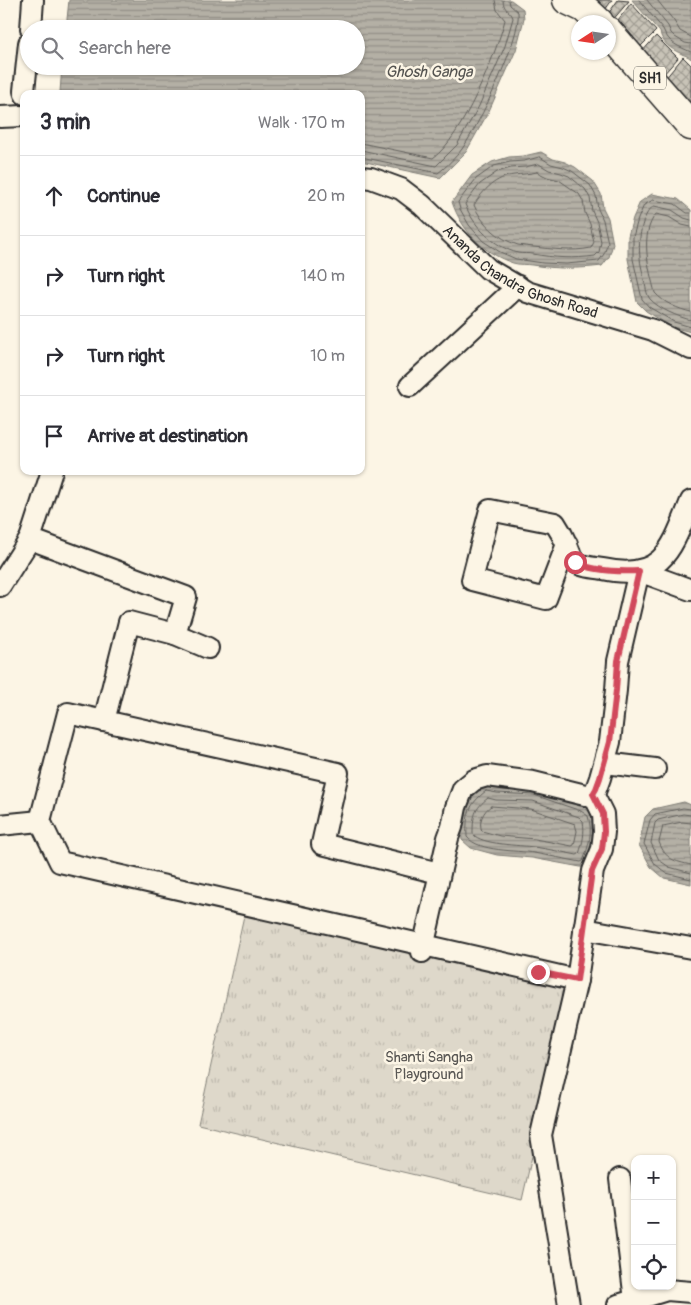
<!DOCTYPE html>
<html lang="en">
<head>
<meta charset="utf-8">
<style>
  body { margin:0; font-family:Pangolin,sans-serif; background:#f7f7f7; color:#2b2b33 }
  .controls { position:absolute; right:15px; bottom:15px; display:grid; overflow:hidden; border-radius:10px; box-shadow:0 1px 4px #0004 }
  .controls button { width:45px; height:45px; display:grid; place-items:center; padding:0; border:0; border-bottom:1px solid #e1e1e2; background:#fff; color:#2b2b33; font:25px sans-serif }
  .compass { position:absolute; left:571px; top:15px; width:45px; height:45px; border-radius:50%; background:#fff; box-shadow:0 1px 4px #0004; rotate:258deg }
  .stop { position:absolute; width:15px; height:15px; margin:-11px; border:4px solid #d1495b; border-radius:50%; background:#fff }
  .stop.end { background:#d1495b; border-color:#fff; box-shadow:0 1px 5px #0008 }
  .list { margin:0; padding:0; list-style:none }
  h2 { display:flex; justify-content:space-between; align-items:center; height:65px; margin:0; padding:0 20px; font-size:21px }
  h2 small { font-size:16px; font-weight:400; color:#7c7c81 }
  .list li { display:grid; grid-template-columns:32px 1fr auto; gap:15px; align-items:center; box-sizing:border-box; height:80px; padding:0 20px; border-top:1px solid #e1e1e2 }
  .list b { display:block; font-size:19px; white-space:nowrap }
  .list em { font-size:16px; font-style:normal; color:#7c7c81 }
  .icon { flex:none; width:28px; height:28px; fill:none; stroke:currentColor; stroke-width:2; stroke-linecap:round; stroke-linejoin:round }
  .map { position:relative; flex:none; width:691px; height:1305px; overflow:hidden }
  .search { position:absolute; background:#fff; box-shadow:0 1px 4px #0004; left:20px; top:20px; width:345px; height:55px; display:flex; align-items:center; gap:12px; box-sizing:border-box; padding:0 18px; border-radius:28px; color:#7c7c81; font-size:19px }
  .panel { position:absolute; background:#fff; box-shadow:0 1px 4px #0004; left:20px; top:90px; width:345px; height:385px; border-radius:10px }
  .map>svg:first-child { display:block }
</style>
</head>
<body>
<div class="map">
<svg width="691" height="1305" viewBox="0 0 691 1305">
  <defs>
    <pattern id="grass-tufts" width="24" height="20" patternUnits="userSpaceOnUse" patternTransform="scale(1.25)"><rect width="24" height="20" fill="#ded8ca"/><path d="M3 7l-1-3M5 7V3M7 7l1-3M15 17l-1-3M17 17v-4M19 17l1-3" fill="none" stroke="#bfbaae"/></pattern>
    <pattern id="water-rules" width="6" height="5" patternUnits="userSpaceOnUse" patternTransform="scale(1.25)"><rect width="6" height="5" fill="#b4b0a5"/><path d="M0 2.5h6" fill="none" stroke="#938f87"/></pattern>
    <pattern id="building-cross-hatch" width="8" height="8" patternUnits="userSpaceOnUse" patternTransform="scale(1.25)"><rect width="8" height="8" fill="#c8c3b7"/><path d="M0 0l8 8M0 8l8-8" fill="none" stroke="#a39f95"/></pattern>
  </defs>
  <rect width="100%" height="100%" fill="#fcf5e5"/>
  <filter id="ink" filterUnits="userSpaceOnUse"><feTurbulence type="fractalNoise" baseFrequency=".02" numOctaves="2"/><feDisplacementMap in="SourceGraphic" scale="10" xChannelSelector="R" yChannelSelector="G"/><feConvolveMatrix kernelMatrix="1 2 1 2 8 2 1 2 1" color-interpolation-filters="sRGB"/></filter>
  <g filter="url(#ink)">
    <path fill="url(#grass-tufts)" stroke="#84827a" d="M245,911l326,75 -49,214 -324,-76z"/>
    <g fill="url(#water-rules)" stroke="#7d7b74">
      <path d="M69,0h442l12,9 1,10 -8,31 -27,61 -23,41 -26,26 -79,-17v-67h-301v-2l2,-26h294v-37h-290z"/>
      <path d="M632,0h59v59c-4,-4 -6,-3 -11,-6 -9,-4 -18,-10 -20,-21z"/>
      <path d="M541,152l12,7 12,3 10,5 18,14 8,13 2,14 5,10 5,26 -4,13 -7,9c-24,3 -46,3 -70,-1 -6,-1 -13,0 -19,-2 -30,-10 -51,-32 -61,-61l20,-27 20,-13 17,-5 15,-1z"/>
      <path d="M652,194l26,5 13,11v122l-19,-5 -26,-16 -9,-9 -9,-43v-23l5,-18 7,-16z"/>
      <path d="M484,785l13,3 38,2 34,13 14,4 10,7c4,24 1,32 -7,54l-54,-10 -35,-3 -26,-7 -9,-8 -1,-16 7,-23z"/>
      <path d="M684,802l7,3v79l-27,-6 -13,-11 -12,-22 6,-28 8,-8z"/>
    </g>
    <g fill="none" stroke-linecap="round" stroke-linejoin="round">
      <g stroke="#62605c" stroke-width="1">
        <path d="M639,0l24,29c6,15 15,17 28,23"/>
        <path d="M647,0l21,26 3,7 4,4 10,6 6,1"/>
        <path d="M657,0l17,21 6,10 11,6"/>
        <path d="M361,143l72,15c29,-20 63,-104 72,-138l-8,-10 -2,-10"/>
        <path d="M361,150l75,16 21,-21 22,-39 26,-60 8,-28c-2,-8 -10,-7 -10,-18"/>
        <path d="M361,157l77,16c8,-6 18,-16 24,-24 16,-22 60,-113 56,-137l-8,-7 -1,-5"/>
        <path d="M540,157l11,7 12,3 9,4 18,14 6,11 2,13 5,11 5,23 -4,11 -5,7 -33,3 -23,-1 -27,-4 -16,-7 -17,-11 -14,-16 -9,-16 -2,-7 18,-23 18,-13 16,-4 14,-1z"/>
        <path d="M539,164l10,6 12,3 8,3 16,13 5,9 2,13 5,11 4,20 -2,10 -4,4c-21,3 -41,2 -62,-2 -5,-1 -10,0 -15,-1 -24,-6 -45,-27 -53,-49l15,-20 17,-12 14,-4 14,-1z"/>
        <path d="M537,172l10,5 12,3 20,14 4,7 2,12 5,11 4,18 -3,6c-19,4 -38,1 -58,-1 -5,-1 -10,-1 -15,-2 -20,-6 -37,-22 -44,-40 9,-15 22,-28 40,-30 8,-1 15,-1 23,-3z"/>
        <path d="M691,213h-4l-12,-9 -22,-4 -9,5 -6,14 -5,18v22l9,40 7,8 25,15 17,5"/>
        <path d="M691,220l-7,-2 -12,-8 -18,-4c-13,8 -16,36 -14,51 0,7 3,15 4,23 2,6 2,14 6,19 9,10 28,18 41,21"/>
        <path d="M691,227l-9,-2 -13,-8 -13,-3c-17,21 -7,55 -1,79 9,10 23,16 36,19"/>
        <path d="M486,791l11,2 37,2 47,16 7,5c5,15 1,30 -5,45l-2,1c-16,-3 -31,-6 -47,-9 -18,-3 -55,-1 -67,-16 -1,-22 1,-32 19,-46z"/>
        <path d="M488,798l8,2 37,1 46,16 4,4c2,12 0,21 -4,33l-2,1c-15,-3 -29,-6 -43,-8 -14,-2 -53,-2 -61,-13 0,-18 1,-25 15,-36z"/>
        <path d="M491,806l40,3 44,15 2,7 -3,14 -2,1 -37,-7 -35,-3 -18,-5c-4,-9 1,-20 9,-25z"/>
        <path d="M691,809l-8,-1 -28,6 -5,6 -6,24 11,20 11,9 25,6"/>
        <path d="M691,815l-8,-1 -25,6 -3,3 -4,20 8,17 10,7 22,6"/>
        <path d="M691,823l-9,-1 -19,4 -4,16c7,18 15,19 32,23"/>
      </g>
    </g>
    <g fill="url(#building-cross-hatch)" stroke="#2b2b2b">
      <path d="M583,0h29l-9,13z"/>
      <path d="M618,0l11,1 -18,21 -5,-5z"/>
      <path d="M631,3l25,28 -19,19 -22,-26z"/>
      <path d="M656,36l22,22 -16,18 -21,-23z"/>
      <path d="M683,57l8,8v38l-3,3 -23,-27z"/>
    </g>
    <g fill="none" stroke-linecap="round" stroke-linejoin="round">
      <defs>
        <g id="minor">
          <path d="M31,29l2,-29"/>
          <path d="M25,94l-1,-3 5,-48"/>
          <path d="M0,117l24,-1"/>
          <path id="s1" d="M361,177l10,1 30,11 21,16 66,64 39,23 126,38 38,19"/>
          <path d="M410,386l108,-100"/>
          <path d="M52,471l-22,68 156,58 -11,37 -46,-12 -25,99"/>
          <path d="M567,544l-21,55 -74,-19 18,-70 65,13c4,6 8,13 11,20 3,6 4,12 8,17 7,8 20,7 29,9 60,13 69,-21 88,-68"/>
          <path d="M0,586l30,-47"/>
          <path d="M175,634l33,14"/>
          <path d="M605,763l50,6"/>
          <path d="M0,825l40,-4"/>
          <path d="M439,873l-117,-29 16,-71 -270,-60 -28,108 20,41 517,118"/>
          <path d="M584,929l107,19"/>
          <path d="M422,952l26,-114 4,-11 4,-20 7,-18 11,-9 13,-4 46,6 52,13 8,-1 3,-5 4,-11 10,-36 6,-52 2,-29 21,-90 52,19"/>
          <path d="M620,1179l15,121"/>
          <path d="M569,1305l-28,-170 36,-155 16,-109 9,-22 2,-17 -1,-18 -10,-20"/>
          <path d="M618,1305l49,-15 24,2"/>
        </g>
        <g id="primary">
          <path d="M567,0l17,8 15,14"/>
          <path d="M608,31l83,95"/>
        </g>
      </defs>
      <use href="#minor" stroke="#2b2b2b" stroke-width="24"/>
      <use href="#primary" stroke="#2b2b2b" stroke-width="31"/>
      <use href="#minor" stroke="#fcf5e5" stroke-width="20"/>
      <use href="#primary" stroke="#fcf5e5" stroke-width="28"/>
    </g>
  </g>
  <g fill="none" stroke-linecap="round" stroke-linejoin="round" filter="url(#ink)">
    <path stroke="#d1495b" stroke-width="6" d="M538,972l39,8 15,-109 10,-22 2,-17 -1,-18 -10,-20 3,-5 4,-11 10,-36 6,-52 2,-29 21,-90c-20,1 -46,0 -64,-9"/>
  </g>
  <g text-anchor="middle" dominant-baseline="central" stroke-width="5" stroke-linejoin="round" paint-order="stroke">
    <rect fill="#fcf5e5" stroke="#6a6863" stroke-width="1" x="634" y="66.5" width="32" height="23" rx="4"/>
    <g font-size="14" font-weight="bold" fill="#2b2b2b">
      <text x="650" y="78">SH1</text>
    </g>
    <g font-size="15" fill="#2b2b2b" stroke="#fcf5e5">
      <text stroke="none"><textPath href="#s1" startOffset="190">Ananda Chandra Ghosh Road</textPath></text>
    </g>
    <g font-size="15" fill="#585653" stroke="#fcf5e5">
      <text x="429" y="1057">Shanti Sangha<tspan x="429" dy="17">Playground</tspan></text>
    </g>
    <g font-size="16" font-style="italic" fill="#545350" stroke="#fcf5e5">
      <text x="429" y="72">Ghosh Ganga</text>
    </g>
  </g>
</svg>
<div class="controls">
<button>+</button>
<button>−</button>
<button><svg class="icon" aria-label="locate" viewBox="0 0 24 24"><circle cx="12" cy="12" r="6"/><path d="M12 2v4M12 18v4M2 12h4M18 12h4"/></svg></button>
</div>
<svg class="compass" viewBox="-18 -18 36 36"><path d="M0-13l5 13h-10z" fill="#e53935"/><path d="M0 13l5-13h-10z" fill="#7c7c81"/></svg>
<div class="stop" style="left:575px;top:562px"></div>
<div class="stop end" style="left:538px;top:972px"></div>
<div class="search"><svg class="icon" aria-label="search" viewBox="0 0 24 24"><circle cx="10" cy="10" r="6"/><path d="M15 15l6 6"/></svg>Search here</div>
<section class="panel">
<h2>3 min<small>Walk · 170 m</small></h2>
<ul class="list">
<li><svg class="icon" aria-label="ahead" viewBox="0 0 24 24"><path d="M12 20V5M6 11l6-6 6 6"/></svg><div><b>Continue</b></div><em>20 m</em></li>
<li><svg class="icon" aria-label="right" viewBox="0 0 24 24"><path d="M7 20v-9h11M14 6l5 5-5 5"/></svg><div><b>Turn right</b></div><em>140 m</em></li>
<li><svg class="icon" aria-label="right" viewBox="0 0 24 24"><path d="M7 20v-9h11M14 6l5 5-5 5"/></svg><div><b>Turn right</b></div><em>10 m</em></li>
<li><svg class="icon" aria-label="arrive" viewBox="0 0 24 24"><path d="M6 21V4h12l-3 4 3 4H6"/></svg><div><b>Arrive at destination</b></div></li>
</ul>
</section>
</div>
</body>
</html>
